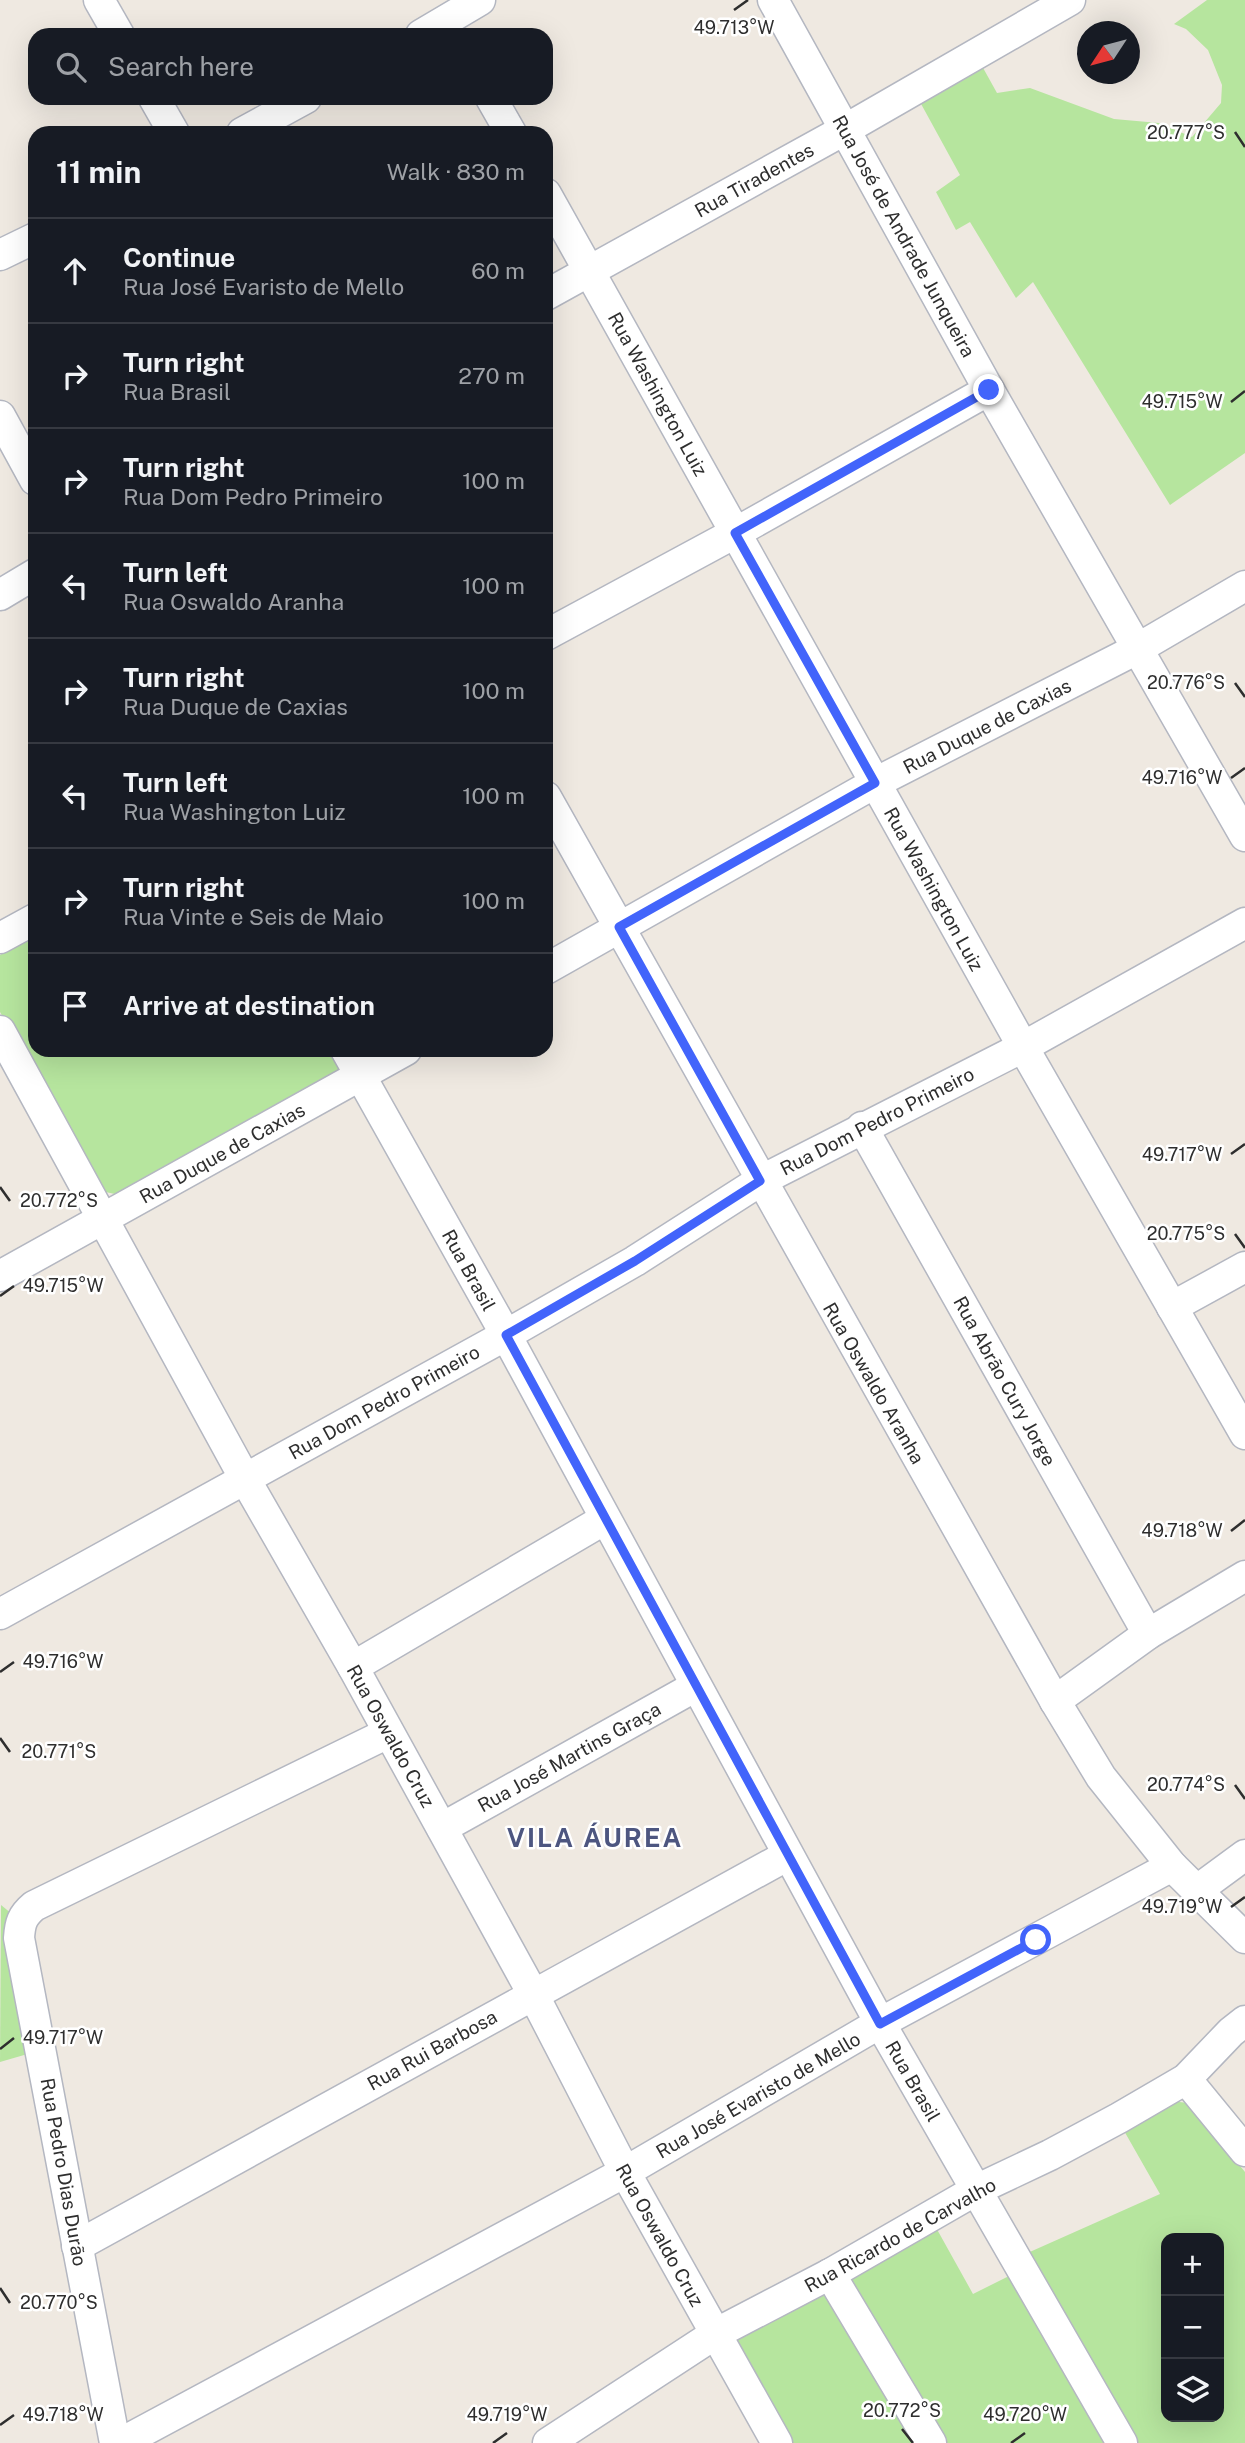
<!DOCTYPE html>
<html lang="en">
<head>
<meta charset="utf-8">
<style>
  body { margin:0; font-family:"Public Sans",sans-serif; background:#20242c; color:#f1f3f6 }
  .controls { position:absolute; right:21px; bottom:21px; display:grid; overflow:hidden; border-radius:14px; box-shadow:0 7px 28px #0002 }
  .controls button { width:63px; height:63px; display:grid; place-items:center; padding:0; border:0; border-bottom:2px solid #363941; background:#171b24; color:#f1f3f6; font:35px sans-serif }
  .compass { position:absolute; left:1077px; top:21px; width:63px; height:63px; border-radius:50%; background:#171b24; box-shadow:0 7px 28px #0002; rotate:234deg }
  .stop { position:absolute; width:21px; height:21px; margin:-16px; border:5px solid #4264fb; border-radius:50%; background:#fff }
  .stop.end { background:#4264fb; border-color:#fff; box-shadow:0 2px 7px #0008 }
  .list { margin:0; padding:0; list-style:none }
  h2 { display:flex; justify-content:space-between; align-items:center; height:91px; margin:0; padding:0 28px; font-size:30px }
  h2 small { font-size:23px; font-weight:400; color:#9ea1a6 }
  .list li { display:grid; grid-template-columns:46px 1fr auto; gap:21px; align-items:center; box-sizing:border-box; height:105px; padding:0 28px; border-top:2px solid #363941 }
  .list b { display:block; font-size:26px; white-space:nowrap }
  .list p { margin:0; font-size:23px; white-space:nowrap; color:#9ea1a6 }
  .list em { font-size:23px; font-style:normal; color:#9ea1a6 }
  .icon { flex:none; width:38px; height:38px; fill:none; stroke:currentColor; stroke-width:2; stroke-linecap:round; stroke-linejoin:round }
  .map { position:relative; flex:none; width:1245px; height:2443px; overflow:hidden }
  .search { position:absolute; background:#171b24; box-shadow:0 7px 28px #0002; left:28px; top:28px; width:525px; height:77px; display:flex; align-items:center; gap:18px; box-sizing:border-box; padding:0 24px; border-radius:21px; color:#9ea1a6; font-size:26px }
  .panel { position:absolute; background:#171b24; box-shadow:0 7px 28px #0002; left:28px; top:126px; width:525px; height:931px; border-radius:21px }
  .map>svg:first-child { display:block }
</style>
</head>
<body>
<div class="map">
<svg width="1245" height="2443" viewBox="0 0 1245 2443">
  <rect width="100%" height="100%" fill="#efe9e1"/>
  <g fill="#b6e59e" fill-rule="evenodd">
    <path d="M1207,0h38v453l-75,52 -137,-223 -17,16 -46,-76 -14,8 -20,-38 24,-17 -40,-73 62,-36 15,27 33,-5 84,31 45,4 33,14 29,-34 1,-18 -14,-35 -22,-21 -12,-5z"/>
    <path d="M35,935v115h300l9,16 -5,14 -215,116 -23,-5 -101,-179v-57z"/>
    <path d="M1,1905l11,9 19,139 -31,9z"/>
    <path d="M1171,2101l17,2 57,69v271h-109l-113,-188 137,-61 -37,-65zM1166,2238h53v179h-53z"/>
    <path d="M934,2224l39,70 38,-19 97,168h-168l-92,-155 5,-17z"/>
    <path d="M811,2291l18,7 85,145h-126l-54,-98 12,-19z"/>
  </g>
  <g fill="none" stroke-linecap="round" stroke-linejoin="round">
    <defs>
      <g id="minor">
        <path d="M99,0l20,35"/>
        <path d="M773,0l216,390 256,446"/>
        <path d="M421,35l59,-35"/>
        <path d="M154,98l20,35"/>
        <path d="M491,98l20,35"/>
        <path d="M242,133l64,-35"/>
        <path d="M546,194l477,853 222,387"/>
        <path d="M0,255l35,-17"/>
        <path d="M546,295l300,-166 224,-129"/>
        <path d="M0,416l35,64"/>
        <path d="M0,595l35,-21"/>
        <path d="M546,635l189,-102 254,-143"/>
        <path d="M546,797l509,904 46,76 71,89 73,72"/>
        <path d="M0,938l35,-19"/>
        <path d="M546,969l329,-186 262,-134 108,-63"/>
        <path d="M0,1031l245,448 108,188 180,327 92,178 152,271"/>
        <path d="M346,1050l160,285 374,688 242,420"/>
        <path d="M862,1127l286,507"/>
        <path d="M0,1276l406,-226"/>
        <path d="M1172,1307l73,-40"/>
        <path d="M0,1614l506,-279 129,-74 125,-80 263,-134 222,-124"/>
        <path d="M353,1667l252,-148"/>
        <path d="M1055,1701l93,-67 97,-58"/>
        <path d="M442,1828l254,-142"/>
        <path d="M1196,1891l49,-36"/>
        <path d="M1186,2079l59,72"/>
        <path d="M77,2246l711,-391"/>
        <path d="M830,2274l101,169"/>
        <path d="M115,2443l-96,-505c1,-15 3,-22 15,-32l354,-173"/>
        <path d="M121,2443l504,-271 255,-149 292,-157"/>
        <path d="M548,2443l167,-109 115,-60 146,-84 74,-35 69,-37 67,-39 45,-47 14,-11"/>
      </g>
    </defs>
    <use href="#minor" stroke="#b4b7c1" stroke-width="33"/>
    <use href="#minor" stroke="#fff" stroke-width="30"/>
  </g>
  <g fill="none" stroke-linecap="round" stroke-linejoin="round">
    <path stroke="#4264fb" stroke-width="9" d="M989,390l-254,143 140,250 -256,144 141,254 -125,80 -129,74 374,689 156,-84"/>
  </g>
  <path fill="none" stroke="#2e2e2e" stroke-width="2.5" d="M734,10l14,-10M1235,132l10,15M1231,402l14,-11M1235,683l10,14M1231,778l14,-10M1231,1154l14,-10M0,1187l10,14M1235,1234l10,14M0,1296l14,-10M1231,1531l14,-11M0,1672l14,-10M0,1738l10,14M1235,1785l10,14M1231,1907l14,-10M0,2049l14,-11M0,2288l10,15M0,2425l14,-10M902,2429l11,14M493,2443l14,-10M1011,2443l14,-10"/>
  <g text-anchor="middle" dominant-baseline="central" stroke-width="5" stroke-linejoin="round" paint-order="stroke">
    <g font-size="19" fill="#2e2e2e" stroke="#fff">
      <text transform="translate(754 180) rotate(-29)">Rua Tiradentes</text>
      <text transform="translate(904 236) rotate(61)">Rua José de Andrade Junqueira</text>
      <text transform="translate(658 394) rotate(61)">Rua Washington Luiz</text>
      <text transform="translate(987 726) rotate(-27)">Rua Duque de Caxias</text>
      <text transform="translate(934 889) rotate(61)">Rua Washington Luiz</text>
      <text transform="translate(877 1121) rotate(-27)">Rua Dom Pedro Primeiro</text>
      <text transform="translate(222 1153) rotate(-29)">Rua Duque de Caxias</text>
      <text transform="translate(469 1270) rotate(61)">Rua Brasil</text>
      <text transform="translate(1005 1381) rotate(61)">Rua Abrão Cury Jorge</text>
      <text transform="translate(874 1383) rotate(60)">Rua Oswaldo Aranha</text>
      <text transform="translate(384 1402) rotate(-29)">Rua Dom Pedro Primeiro</text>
      <text transform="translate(391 1736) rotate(61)">Rua Oswaldo Cruz</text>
      <text transform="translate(569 1757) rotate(-29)">Rua José Martins Graça</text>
      <text transform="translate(432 2050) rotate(-29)">Rua Rui Barbosa</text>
      <text transform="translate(913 2081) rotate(60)">Rua Brasil</text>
      <text transform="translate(758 2095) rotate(-30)">Rua José Evaristo de Mello</text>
      <text transform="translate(64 2172) rotate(80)">Rua Pedro Dias Durão</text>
      <text transform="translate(660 2235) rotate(61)">Rua Oswaldo Cruz</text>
      <text transform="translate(900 2235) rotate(-29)">Rua Ricardo de Carvalho</text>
    </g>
    <g font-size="26" font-weight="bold" letter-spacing="2" fill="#4d5680" stroke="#fff">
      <text x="595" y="1837">VILA ÁUREA</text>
    </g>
  </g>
  <g font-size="18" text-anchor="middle" fill="#2e2e2e" stroke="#fff" stroke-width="5" stroke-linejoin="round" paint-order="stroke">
    <text x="734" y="34">49.713°W</text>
    <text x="1186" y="139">20.777°S</text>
    <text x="1182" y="408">49.715°W</text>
    <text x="1186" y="689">20.776°S</text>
    <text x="1182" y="784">49.716°W</text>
    <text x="1182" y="1161">49.717°W</text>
    <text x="59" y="1207">20.772°S</text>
    <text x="1186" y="1240">20.775°S</text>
    <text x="63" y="1292">49.715°W</text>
    <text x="1182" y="1537">49.718°W</text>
    <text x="63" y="1668">49.716°W</text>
    <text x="59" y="1758">20.771°S</text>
    <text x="1186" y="1791">20.774°S</text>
    <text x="1182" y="1913">49.719°W</text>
    <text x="63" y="2044">49.717°W</text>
    <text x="59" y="2309">20.770°S</text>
    <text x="902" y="2417">20.772°S</text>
    <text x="63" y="2421">49.718°W</text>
    <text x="507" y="2421">49.719°W</text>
    <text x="1025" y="2421">49.720°W</text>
  </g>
</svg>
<div class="controls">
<button>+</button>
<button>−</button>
<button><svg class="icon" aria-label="layers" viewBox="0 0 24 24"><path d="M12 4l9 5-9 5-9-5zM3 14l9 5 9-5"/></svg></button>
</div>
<svg class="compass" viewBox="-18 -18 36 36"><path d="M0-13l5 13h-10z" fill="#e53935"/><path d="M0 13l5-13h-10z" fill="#9ea1a6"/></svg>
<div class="stop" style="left:1036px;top:1940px"></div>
<div class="stop end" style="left:989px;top:390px"></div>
<div class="search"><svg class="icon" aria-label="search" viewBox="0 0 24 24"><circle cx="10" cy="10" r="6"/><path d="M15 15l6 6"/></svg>Search here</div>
<section class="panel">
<h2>11 min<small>Walk · 830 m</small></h2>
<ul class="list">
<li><svg class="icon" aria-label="ahead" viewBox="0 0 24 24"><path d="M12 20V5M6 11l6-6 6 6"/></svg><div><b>Continue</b><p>Rua José Evaristo de Mello</p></div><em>60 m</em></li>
<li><svg class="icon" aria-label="right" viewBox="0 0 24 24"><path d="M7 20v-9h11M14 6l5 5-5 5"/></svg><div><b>Turn right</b><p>Rua Brasil</p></div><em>270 m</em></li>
<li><svg class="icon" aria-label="right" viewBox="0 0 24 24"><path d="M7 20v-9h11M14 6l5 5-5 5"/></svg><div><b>Turn right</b><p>Rua Dom Pedro Primeiro</p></div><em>100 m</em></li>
<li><svg class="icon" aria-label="left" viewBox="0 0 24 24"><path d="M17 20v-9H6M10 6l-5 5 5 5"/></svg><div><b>Turn left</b><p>Rua Oswaldo Aranha</p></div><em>100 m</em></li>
<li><svg class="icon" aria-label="right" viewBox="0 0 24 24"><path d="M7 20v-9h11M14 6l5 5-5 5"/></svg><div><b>Turn right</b><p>Rua Duque de Caxias</p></div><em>100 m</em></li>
<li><svg class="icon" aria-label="left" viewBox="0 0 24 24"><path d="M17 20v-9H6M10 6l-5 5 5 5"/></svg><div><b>Turn left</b><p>Rua Washington Luiz</p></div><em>100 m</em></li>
<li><svg class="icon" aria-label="right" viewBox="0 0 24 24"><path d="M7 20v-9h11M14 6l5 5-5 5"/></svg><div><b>Turn right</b><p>Rua Vinte e Seis de Maio</p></div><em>100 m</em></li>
<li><svg class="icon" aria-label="arrive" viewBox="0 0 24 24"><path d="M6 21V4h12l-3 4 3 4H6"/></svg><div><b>Arrive at destination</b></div></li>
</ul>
</section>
</div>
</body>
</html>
